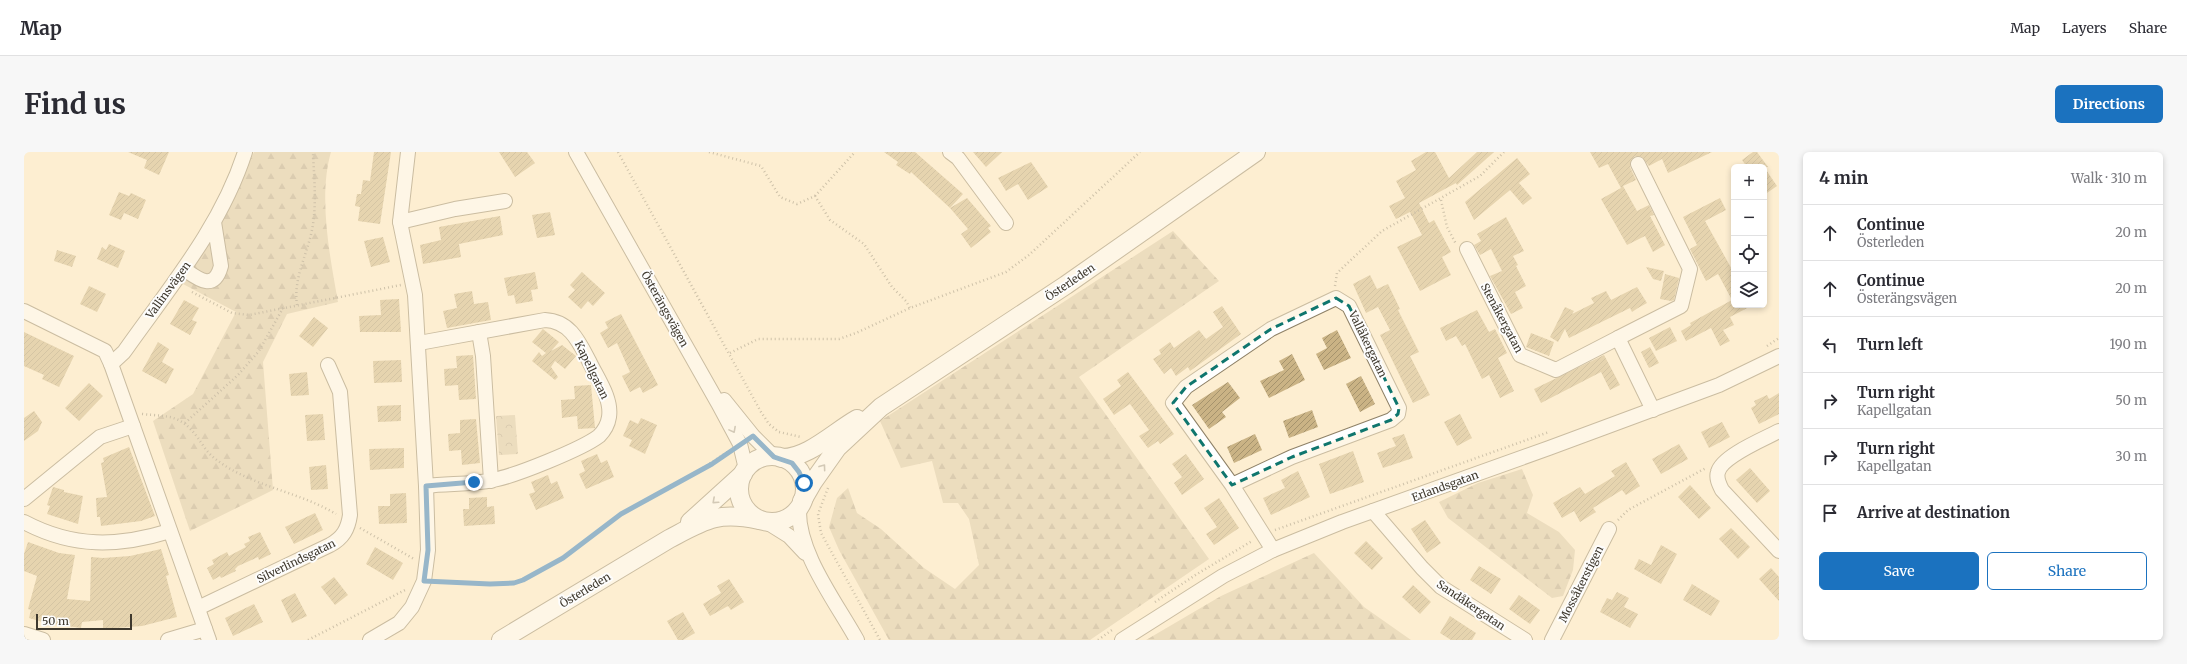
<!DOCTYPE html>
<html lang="en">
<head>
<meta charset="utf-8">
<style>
  body { margin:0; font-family:Merriweather,serif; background:#f7f7f7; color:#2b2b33 }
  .controls { position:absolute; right:12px; top:12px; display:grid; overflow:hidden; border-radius:6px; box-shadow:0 2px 6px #0003 }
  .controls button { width:36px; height:36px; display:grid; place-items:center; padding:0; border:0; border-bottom:1px solid #e1e1e2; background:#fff; color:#2b2b33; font:20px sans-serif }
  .scale { position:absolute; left:12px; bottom:10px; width:96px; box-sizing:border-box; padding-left:4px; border:2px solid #3f392e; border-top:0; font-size:11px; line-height:14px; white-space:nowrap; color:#3f392e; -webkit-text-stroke:3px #fdfdfd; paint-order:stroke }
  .stop { position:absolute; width:12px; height:12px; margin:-9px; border:3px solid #1b72bf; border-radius:50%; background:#fff }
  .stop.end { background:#1b72bf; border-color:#fff; box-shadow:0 1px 4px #0008 }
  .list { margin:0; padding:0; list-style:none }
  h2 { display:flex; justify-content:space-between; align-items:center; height:52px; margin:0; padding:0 16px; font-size:17px }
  h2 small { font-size:13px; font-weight:400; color:#7c7c81 }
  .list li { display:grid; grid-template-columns:26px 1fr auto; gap:12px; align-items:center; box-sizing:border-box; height:56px; padding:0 16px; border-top:1px solid #e1e1e2 }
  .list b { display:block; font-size:15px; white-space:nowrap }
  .list p { margin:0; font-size:13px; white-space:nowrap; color:#7c7c81 }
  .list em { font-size:13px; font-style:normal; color:#7c7c81 }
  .actions { display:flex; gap:8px; padding:12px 16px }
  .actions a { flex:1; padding:9px 0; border:1px solid #1b72bf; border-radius:6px; text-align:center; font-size:14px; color:#1b72bf }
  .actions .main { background:#1b72bf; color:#fff }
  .icon { flex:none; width:22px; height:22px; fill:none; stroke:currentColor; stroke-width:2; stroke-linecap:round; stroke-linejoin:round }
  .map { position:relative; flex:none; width:1755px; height:488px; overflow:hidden; border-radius:6px }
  header { display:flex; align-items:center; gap:24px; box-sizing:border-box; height:56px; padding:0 20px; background:#fff; border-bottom:1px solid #e1e1e2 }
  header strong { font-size:19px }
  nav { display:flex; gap:22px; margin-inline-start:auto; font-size:14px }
  .intro { display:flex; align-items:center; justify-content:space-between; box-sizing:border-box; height:96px; padding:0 24px }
  h1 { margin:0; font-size:28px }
  .button { padding:10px 18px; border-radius:6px; background:#1b72bf; color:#fff; font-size:14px; font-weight:700 }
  main { display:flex; gap:24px; padding:0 24px }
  aside { flex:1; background:#fff; border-radius:6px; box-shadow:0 2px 6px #0003 }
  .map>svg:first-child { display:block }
</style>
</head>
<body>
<header>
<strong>Map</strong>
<nav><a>Map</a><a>Layers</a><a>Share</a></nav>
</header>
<div class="intro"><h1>Find us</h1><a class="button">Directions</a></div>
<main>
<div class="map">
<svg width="1755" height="488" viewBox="0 0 1755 488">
  <defs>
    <pattern id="forest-firs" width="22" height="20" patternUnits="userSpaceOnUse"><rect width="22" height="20" fill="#d8c7a7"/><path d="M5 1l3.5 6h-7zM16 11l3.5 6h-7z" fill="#b1a388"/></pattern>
    <pattern id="park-crowns" width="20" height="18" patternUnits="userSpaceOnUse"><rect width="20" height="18" fill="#d8c7a7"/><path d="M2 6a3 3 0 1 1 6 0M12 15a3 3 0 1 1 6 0" fill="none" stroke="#b1a388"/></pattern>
    <pattern id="building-hatch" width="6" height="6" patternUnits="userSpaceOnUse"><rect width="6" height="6" fill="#cab385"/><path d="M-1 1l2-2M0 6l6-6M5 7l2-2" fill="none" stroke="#a5936d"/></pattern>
  </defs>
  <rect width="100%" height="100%" fill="#fdeed1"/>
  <g fill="url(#forest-firs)">
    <path d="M230,0h77c-13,45 -1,105 7,150l-51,12 -24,48 10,128 -83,41 -37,-110 40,-27 43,-82 -53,-28 33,-53z"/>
    <path d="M1149,79l46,50 -140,96 130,182 -119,81h-201l-50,-90 -10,-23 8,-29 11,-10 9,25 24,16 43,39 31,21 24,-24 -10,-46 -11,-16h-15l-11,-42 -31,7 -21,-47z"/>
    <path d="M1498,317l11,26 -6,18 32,19 16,18 -2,20 -10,26 -11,2 -104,-80 -9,-16 39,-19z"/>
    <path d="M1290,401l50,54 47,33h-265l75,-44z"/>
  </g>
  <path fill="url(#park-crowns)" d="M491,263l3,39 -19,1 -3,-39z"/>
  <g fill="url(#building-hatch)">
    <path d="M104,0h41l-10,23 -15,-7 3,-8z"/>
    <path d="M350,0h17l-11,72 -22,-3 2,-14 -5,-1 2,-12h4l2,-14 7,1z"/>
    <path d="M475,0h28l8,11 -20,14z"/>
    <path d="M860,0h31l48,42 -13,14 -39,-36 -1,2 -14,-9 2,-3z"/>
    <path d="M949,0h29l-16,15z"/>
    <path d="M1402,0h9l14,26 28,-26h17l-37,33 -1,-2 -37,20 10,20 5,-3 17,32 -9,5 9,18 -31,16 -23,-44 25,-12 -12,-23 -14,7 -7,-13 16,-8 -9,-17 20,-11 -5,-9z"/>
    <path d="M1566,0h122l-44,21 -6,-14 -13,7 -7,-9 -7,-1 -4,4 -1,7 6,13 -13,6 14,25 12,-6 5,10 -4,1 15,29 -12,7 -8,-16 -18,9 -26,-46 20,-11 -13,-24 -9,4z"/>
    <path d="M1729,0h4l11,15h-21l-5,-7z"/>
    <path d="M1493,6l13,16 -11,9 13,15 -9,7 -13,-15 -36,30 -9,-18z"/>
    <path d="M1007,10l17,25 -20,13 -10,-16 -12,7 -8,-13z"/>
    <path d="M1740,15l13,19 -13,9z"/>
    <path d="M95,40l10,4 2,-3 15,7 -8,19 -14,-6 -3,7 -12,-5z"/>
    <path d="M943,46l24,28 -3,2 3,4 -20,16 -10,-14 7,-5 -18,-21z"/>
    <path d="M1696,46l6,12 -21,11 29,52v32h19l-23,12 4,8 -11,5 7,11 -10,5 -9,-18 -25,13 -5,-10 10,-6 -1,-2 42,-23 -14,-26 -12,7 -16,-32 7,-4 -14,-28z"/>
    <path d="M526,60l5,23 -18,3 -5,-23z"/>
    <path d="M476,64l3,19 -44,9 2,13 -38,7 -3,-19 21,-5 -2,-13z"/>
    <path d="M1482,65l18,34 -11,5 5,9 -2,1 10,20 -11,6 8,16 -12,6 -21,-38 12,-5 -11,-22 -11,6 -6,-10 7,-4 -4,-7z"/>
    <path d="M359,85l7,25 -19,5 -7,-26z"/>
    <path d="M85,92l16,7 -7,17 -21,-9 5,-12 4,3z"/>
    <path d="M33,98l19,6 -4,11 -18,-6z"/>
    <path d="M1622,115l18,4 -3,10 -8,-2z"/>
    <path d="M511,120l3,17 -7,1 2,11 -17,3 -2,-9 -6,1 -4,-18z"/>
    <path d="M558,120l23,21 -12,13 -5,-5 -7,8 -13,-12 7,-7 -5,-5z"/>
    <path d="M1641,122l14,4 -5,22 -3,1 -11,-2z"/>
    <path d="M1346,123l7,14 11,-5 12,25 -2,1 21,42 -9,4 20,39 -17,8 -33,-68 10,-5 -12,-23 -12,6 -13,-29z"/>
    <path d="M65,134l17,8 -9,18 -17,-8z"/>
    <path d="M1613,135l10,16 -9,5 -6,4 -2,-4 -61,30 -4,-9 -7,13 -8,-5 15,-30 9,4 -2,3 22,-11 -3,-5 15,-7 5,9z"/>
    <path d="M448,139l2,13 14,-2 3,18 -44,8 -4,-17 14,-3 -3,-14z"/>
    <path d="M375,147l2,33h-41l-1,-16 22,-1 -1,-15z"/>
    <path d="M160,148l15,8 -7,12 5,2 -7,13 -20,-11z"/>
    <path d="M1198,154l19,28 -51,37 -2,-4 -12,9 -5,-8 -7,6 -11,-15 8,-5 -2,-4 11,-8 4,6 25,-18 7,9 17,-12 -10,-15z"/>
    <path d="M1453,158l12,22 6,-3 12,24 -9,5 16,33 -14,7 -11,-23 -7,4 -17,-35 -3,2 -6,-10 -10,5 -6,-13z"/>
    <path d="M597,162l37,71 -15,8 -3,-6 -10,5 -8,-16 8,-4 -13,-29 -9,5 -8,-15 8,-5 -3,-6z"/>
    <path d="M290,165l14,11 -15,19 -14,-11z"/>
    <path d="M1646,175l7,14 -21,10 -7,-13z"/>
    <path d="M519,177l16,13 -8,9 11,-6 14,11 -11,13 -10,-8 -4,6 7,10 -3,3 -23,-19 7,-9 3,4 4,-3 -14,-11z"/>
    <path d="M1313,178l14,28 -27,12 -8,-16 11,-6 -5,-10z"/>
    <path d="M0,180l50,24 -15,31 -17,-8 2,-4 -20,-9z"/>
    <path d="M1507,181l23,9 -5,14 -23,-9z"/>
    <path d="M134,190l11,7 -7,13 12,7 -8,15 -24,-13z"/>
    <path d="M1626,195l9,16 -10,5 -8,-16z"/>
    <path d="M1268,202l13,26 -36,18 -9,-17 24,-11 -5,-9z"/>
    <path d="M449,203l3,44 -17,1 -1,-15 -13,1 -1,-17 13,-1 -1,-12z"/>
    <path d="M1580,203l16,30 -10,5 -9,-18 -60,31 -7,-14z"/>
    <path d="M377,208l1,22 -28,1 -1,-22z"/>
    <path d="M283,220l2,23 -18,1 -2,-22z"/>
    <path d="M1104,220l46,62 -14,10 -2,-3 -10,7 -9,-12 10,-6 -19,-26 -16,11 -11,-16 18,-13 -4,-6z"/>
    <path d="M1337,224l14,28 -15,8 -14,-28z"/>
    <path d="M1204,230l12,16 -18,14 4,5 -17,12 -17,-24z"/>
    <path d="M65,231l14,13 -24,25 -14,-13z"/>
    <path d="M567,233l4,43 -17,1 -1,-13 -15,2 -1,-18 14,-1 -1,-13z"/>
    <path d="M1755,241v21l-20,10 -8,-16 5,-3 -2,-4 13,-6 2,4z"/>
    <path d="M377,253v16l-23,1 -1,-16z"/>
    <path d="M1288,258l6,17 -29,11 -6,-17z"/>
    <path d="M10,259l8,11 -4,9 -14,10v-23z"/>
    <path d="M299,262l2,26 -18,1 -2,-26z"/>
    <path d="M1436,262l12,24 -15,8 -13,-24z"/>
    <path d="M617,266l16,7 -12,29 -16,-8 3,-6 -9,-4 7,-16 8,4z"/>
    <path d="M452,267l4,44 -18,2 -1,-15 -12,1 -1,-17 12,-1v-13z"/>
    <path d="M1698,270l8,15 -21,11 -8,-16z"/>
    <path d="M1231,282l7,16 -28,13 -7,-16z"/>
    <path d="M1380,282l9,24 -30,10 -6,-15 19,-7 -4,-8z"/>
    <path d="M1655,292l9,15 -27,15 -9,-15z"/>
    <path d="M105,295l26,69 -14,5 -40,5 -1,-9h-3l-1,-19 11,-1 -6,-34 3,-1 -1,-4z"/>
    <path d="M380,296v20l-34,2 -1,-21z"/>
    <path d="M1329,299l11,31 -34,12 -11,-30z"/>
    <path d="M573,302l4,9 6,-3 7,17 -28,12 -7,-15 6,-3 -4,-10z"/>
    <path d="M1162,302l18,25 -22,16 -8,-12 8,-6 -10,-13z"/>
    <path d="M1602,310l14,24 -14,9 -4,-5 -29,18 3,4 -16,10 -6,-11 -12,7 -9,-15 27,-16 5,7 30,-18 -4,-5z"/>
    <path d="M302,313l2,24 -17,1 -2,-23z"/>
    <path d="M1726,316l20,23 -13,12 -21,-23z"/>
    <path d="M1274,319l12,26 -39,18 -8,-17 22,-10 -4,-8z"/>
    <path d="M524,323l3,9 6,-3 7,17 -28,12 -7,-16 6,-2 -4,-10z"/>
    <path d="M1666,333l21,23 -12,11 -21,-22z"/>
    <path d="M29,335l11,3v2l19,4 -5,28 -31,-10 3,-8 -3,-1z"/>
    <path d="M382,341l1,30 -28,1 -1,-18h12v-12z"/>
    <path d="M463,345v10l7,-1 1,18 -31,2 -1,-17h6v-11z"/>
    <path d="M1195,346l20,30 -25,17 -8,-11 11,-7 -13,-19z"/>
    <path d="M291,361l8,17 -29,14 -9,-17z"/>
    <path d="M1401,368l16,23 -14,10 -16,-24z"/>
    <path d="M1707,376l19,19 -12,12 -19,-20z"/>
    <path d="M236,380l11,22 -12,6 -1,-3 -20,9 -3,3 1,2 -15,7 -1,-2 -7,4 -6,-12 7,-4 -2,-4 15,-8 2,4 17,-9 -2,-3 6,-3 -2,-4z"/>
    <path d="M1342,389l17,17 -11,12 -18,-17z"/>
    <path d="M4,390l31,11 16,2 -8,44 23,2 1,-44 12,1 27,-2 31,-7 8,26 -3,1 11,41 -35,9 -39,3v-9l-21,2 -1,6 -35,-5 -17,-5 2,-8 -3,-1 9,-33 -13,-5v-17z"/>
    <path d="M1637,393l16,9 -16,30 -27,-15 5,-10 12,6z"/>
    <path d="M351,395l28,16 -10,17 -27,-16z"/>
    <path d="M1455,414l22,13 -10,15 -21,-14z"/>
    <path d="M1747,416l8,9v24l-20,-22z"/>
    <path d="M310,425l14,18 -13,10 -14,-18z"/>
    <path d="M705,427l15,23 -13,8 -3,-4 -18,10 -7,-12 18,-11 -4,-7z"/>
    <path d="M1668,432l28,17 -9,15 -28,-16z"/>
    <path d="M1389,433l18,17 -11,12 -18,-17z"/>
    <path d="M1593,440l12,6 -5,9 14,7 -8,14 -30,-16 7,-14 5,2z"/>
    <path d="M271,441l12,23 -15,7 -11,-23z"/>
    <path d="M1495,443l21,15 -10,14 -21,-15z"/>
    <path d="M230,452l9,18 -30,14 -8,-18z"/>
    <path d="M659,460l12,21 -12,7h-5l-11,-19z"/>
    <path d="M1426,464l26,17 -4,7h-21l-11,-7z"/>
  </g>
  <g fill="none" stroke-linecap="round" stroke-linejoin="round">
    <defs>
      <g id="minor">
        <path d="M552,0l142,251 22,41 6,25"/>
        <path d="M926,0l8,6 48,65"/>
        <path d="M376,70l55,-13 50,-8"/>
        <path d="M1443,97l53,106 36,15 62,-32 35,72"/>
        <path d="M160,117c14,10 30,23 37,-3l-7,-44"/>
        <path d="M0,159l81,40 6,13"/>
        <path d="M455,180l4,24 8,125"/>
        <path d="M1594,186l63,-32 9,-37 -52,-105"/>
        <path d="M395,191l126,-23c25,1 34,22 44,41 8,17 23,37 20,56 -1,7 -5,14 -10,19 -17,13 -84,40 -106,44 -22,5 -45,3 -67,6"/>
        <path d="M700,248l29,36 21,21"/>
        <path d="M1755,279c-15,8 -57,25 -61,41 -2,6 1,12 4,18l57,61"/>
        <path d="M1208,333l60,-28 99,-37 7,-6 1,-6 -50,-102 -13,-8 -65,31 -85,58 -13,16 59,82 41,65"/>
        <path d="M0,347l76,-62 33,-11"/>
        <path d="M775,356c-2,44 37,94 58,132"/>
        <path d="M1349,359l49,57 19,19 84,53"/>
        <path d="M741,369l24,15 16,17"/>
        <path d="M0,370c49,26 94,25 146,9"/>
        <path d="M174,456l132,-63c13,-7 18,-16 20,-30l-10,-123 -12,-27"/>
        <path d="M0,482l19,6"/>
        <path d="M144,488l37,-11"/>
        <path d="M185,488l-98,-276 13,-12c45,-64 97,-125 121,-200"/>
        <path d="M346,488l29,-17 13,-16 12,-26 4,-31 -2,-64 -11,-191 -15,-73 8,-70"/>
        <path d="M1098,488l101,-64 50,-26 69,-28 207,-74 170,-63 60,-29"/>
        <path d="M1528,488l57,-111"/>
      </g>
      <g id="major">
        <circle cx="748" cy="337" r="33"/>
        <path d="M757,306c26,1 53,-26 76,-39"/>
        <path d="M778,349l11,-19 24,-34 44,-41 185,-122 190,-133"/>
        <path d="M666,370l53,-48"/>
        <path d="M477,488l168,-101c36,-19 48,-28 90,-19"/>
      </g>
    </defs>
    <use href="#minor" stroke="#8e8167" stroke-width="16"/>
    <use href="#major" stroke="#8e8167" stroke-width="20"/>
    <g stroke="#958b78" stroke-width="2.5" stroke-dasharray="1 3" stroke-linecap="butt">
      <path d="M594,0l143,260 8,12 10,8 22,5"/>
      <path d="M685,0l52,14 19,31 17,7 18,-8 15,24 34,24 28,43 14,14 4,7"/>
      <path d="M791,44l40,-44"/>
      <path d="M1417,48l6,27 9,17"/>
      <path d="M1311,134l2,-13 45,-42 98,-55 24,-24"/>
      <path d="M168,140l40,21 17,2 152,-30"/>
      <path d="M273,153c-4,-26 10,-50 15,-75 5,-26 2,-52 1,-78"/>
      <path d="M1743,194l12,-8"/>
      <path d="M706,201l28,-14h81l17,-6 54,-25 96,-36 23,-17 111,-103"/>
      <path d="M118,262c28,3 38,0 56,24 4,6 9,14 15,19 35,29 85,34 123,57"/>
      <path d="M161,271l53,-48 21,-24 24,-43"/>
      <path d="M804,336l-10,26 3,19 59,107"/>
      <path d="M1594,368l10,-10 78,-42"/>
      <path d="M336,376l54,31"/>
      <path d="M1251,378l274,-98"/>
      <path d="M412,430l67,2 20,-4 40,-22 58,-44 65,-35 43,-28"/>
      <path d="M1131,450l42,-28 55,-33"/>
      <path d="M284,488l97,-50"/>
      <path d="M1074,488l14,-10"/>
    </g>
    <use href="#minor" stroke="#fff" stroke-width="14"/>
    <use href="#major" stroke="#fff" stroke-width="18"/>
  </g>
  <defs><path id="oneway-chevron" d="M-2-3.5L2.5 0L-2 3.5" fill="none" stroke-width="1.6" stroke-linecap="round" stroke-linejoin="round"/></defs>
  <g stroke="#9f9c96">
    <use href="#oneway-chevron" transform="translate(709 278) rotate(62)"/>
    <use href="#oneway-chevron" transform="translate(799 315) rotate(-54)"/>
    <use href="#oneway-chevron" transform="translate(691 349) rotate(138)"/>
  </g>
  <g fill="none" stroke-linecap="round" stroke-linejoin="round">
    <path stroke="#1b72bf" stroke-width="5" d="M450,330l-48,4 2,64 -4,31 66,3 24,-1 9,-3 40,-22 58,-44 91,-50 41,-28 21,21 18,6 7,9 5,11"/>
  </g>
  <path d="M0 0H1755V488H0ZM1312,146l13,8 50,102 -1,6 -7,6 -99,37 -60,28 -59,-82 13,-16 85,-58z" fill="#fdeed1" fill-opacity=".55" fill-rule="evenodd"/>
  <path fill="none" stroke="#0f766e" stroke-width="3" stroke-dasharray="8 5" stroke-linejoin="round" d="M1312,146l13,8 50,102 -1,6 -7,6 -99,37 -60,28 -59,-82 13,-16 85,-58z"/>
  <g text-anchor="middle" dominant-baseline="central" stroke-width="4" stroke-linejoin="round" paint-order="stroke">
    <g font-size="11" fill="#3f392e" stroke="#fdfdfd">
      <text transform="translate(1046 130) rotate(-34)">Österleden</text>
      <text transform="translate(144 138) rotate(-54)">Vallinsvägen</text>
      <text transform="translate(641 157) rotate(61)">Österängsvägen</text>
      <text transform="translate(1478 166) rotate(62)">Stenåkergatan</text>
      <text transform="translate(1344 192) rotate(64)">Vallåkergatan</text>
      <text transform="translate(568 218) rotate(64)">Kapellgatan</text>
      <text transform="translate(1421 334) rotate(-20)">Erlandsgatan</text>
      <text transform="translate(272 409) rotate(-26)">Silverlindsgatan</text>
      <text transform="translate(1557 432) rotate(-63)">Mossåkerstigen</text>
      <text transform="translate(561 438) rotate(-31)">Österleden</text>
      <text transform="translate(1447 453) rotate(34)">Sandåkergatan</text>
    </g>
  </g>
</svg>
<div class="controls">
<button>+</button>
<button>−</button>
<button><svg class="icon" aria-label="locate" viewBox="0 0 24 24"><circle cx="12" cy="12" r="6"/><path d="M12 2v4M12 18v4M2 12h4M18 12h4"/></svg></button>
<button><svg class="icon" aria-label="layers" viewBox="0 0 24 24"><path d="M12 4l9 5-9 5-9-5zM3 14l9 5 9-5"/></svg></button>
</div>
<div class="scale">50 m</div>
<div class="stop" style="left:780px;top:331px"></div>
<div class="stop end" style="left:450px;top:330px"></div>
</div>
<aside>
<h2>4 min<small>Walk · 310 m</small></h2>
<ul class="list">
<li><svg class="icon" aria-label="ahead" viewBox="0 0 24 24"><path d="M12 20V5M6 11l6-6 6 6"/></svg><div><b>Continue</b><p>Österleden</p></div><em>20 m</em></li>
<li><svg class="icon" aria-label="ahead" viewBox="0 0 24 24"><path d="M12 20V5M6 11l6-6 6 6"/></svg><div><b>Continue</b><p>Österängsvägen</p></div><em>20 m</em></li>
<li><svg class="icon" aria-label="left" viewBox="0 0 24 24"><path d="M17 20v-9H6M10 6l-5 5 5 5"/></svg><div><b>Turn left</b></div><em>190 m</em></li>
<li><svg class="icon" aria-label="right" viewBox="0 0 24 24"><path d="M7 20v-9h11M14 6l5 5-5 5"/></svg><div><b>Turn right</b><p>Kapellgatan</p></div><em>50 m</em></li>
<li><svg class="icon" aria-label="right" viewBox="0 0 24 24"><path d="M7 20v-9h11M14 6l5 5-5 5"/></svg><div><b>Turn right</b><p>Kapellgatan</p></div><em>30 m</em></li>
<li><svg class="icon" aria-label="arrive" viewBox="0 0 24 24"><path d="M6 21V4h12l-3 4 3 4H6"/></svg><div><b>Arrive at destination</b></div></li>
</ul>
<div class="actions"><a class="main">Save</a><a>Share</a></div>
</aside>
</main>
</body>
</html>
